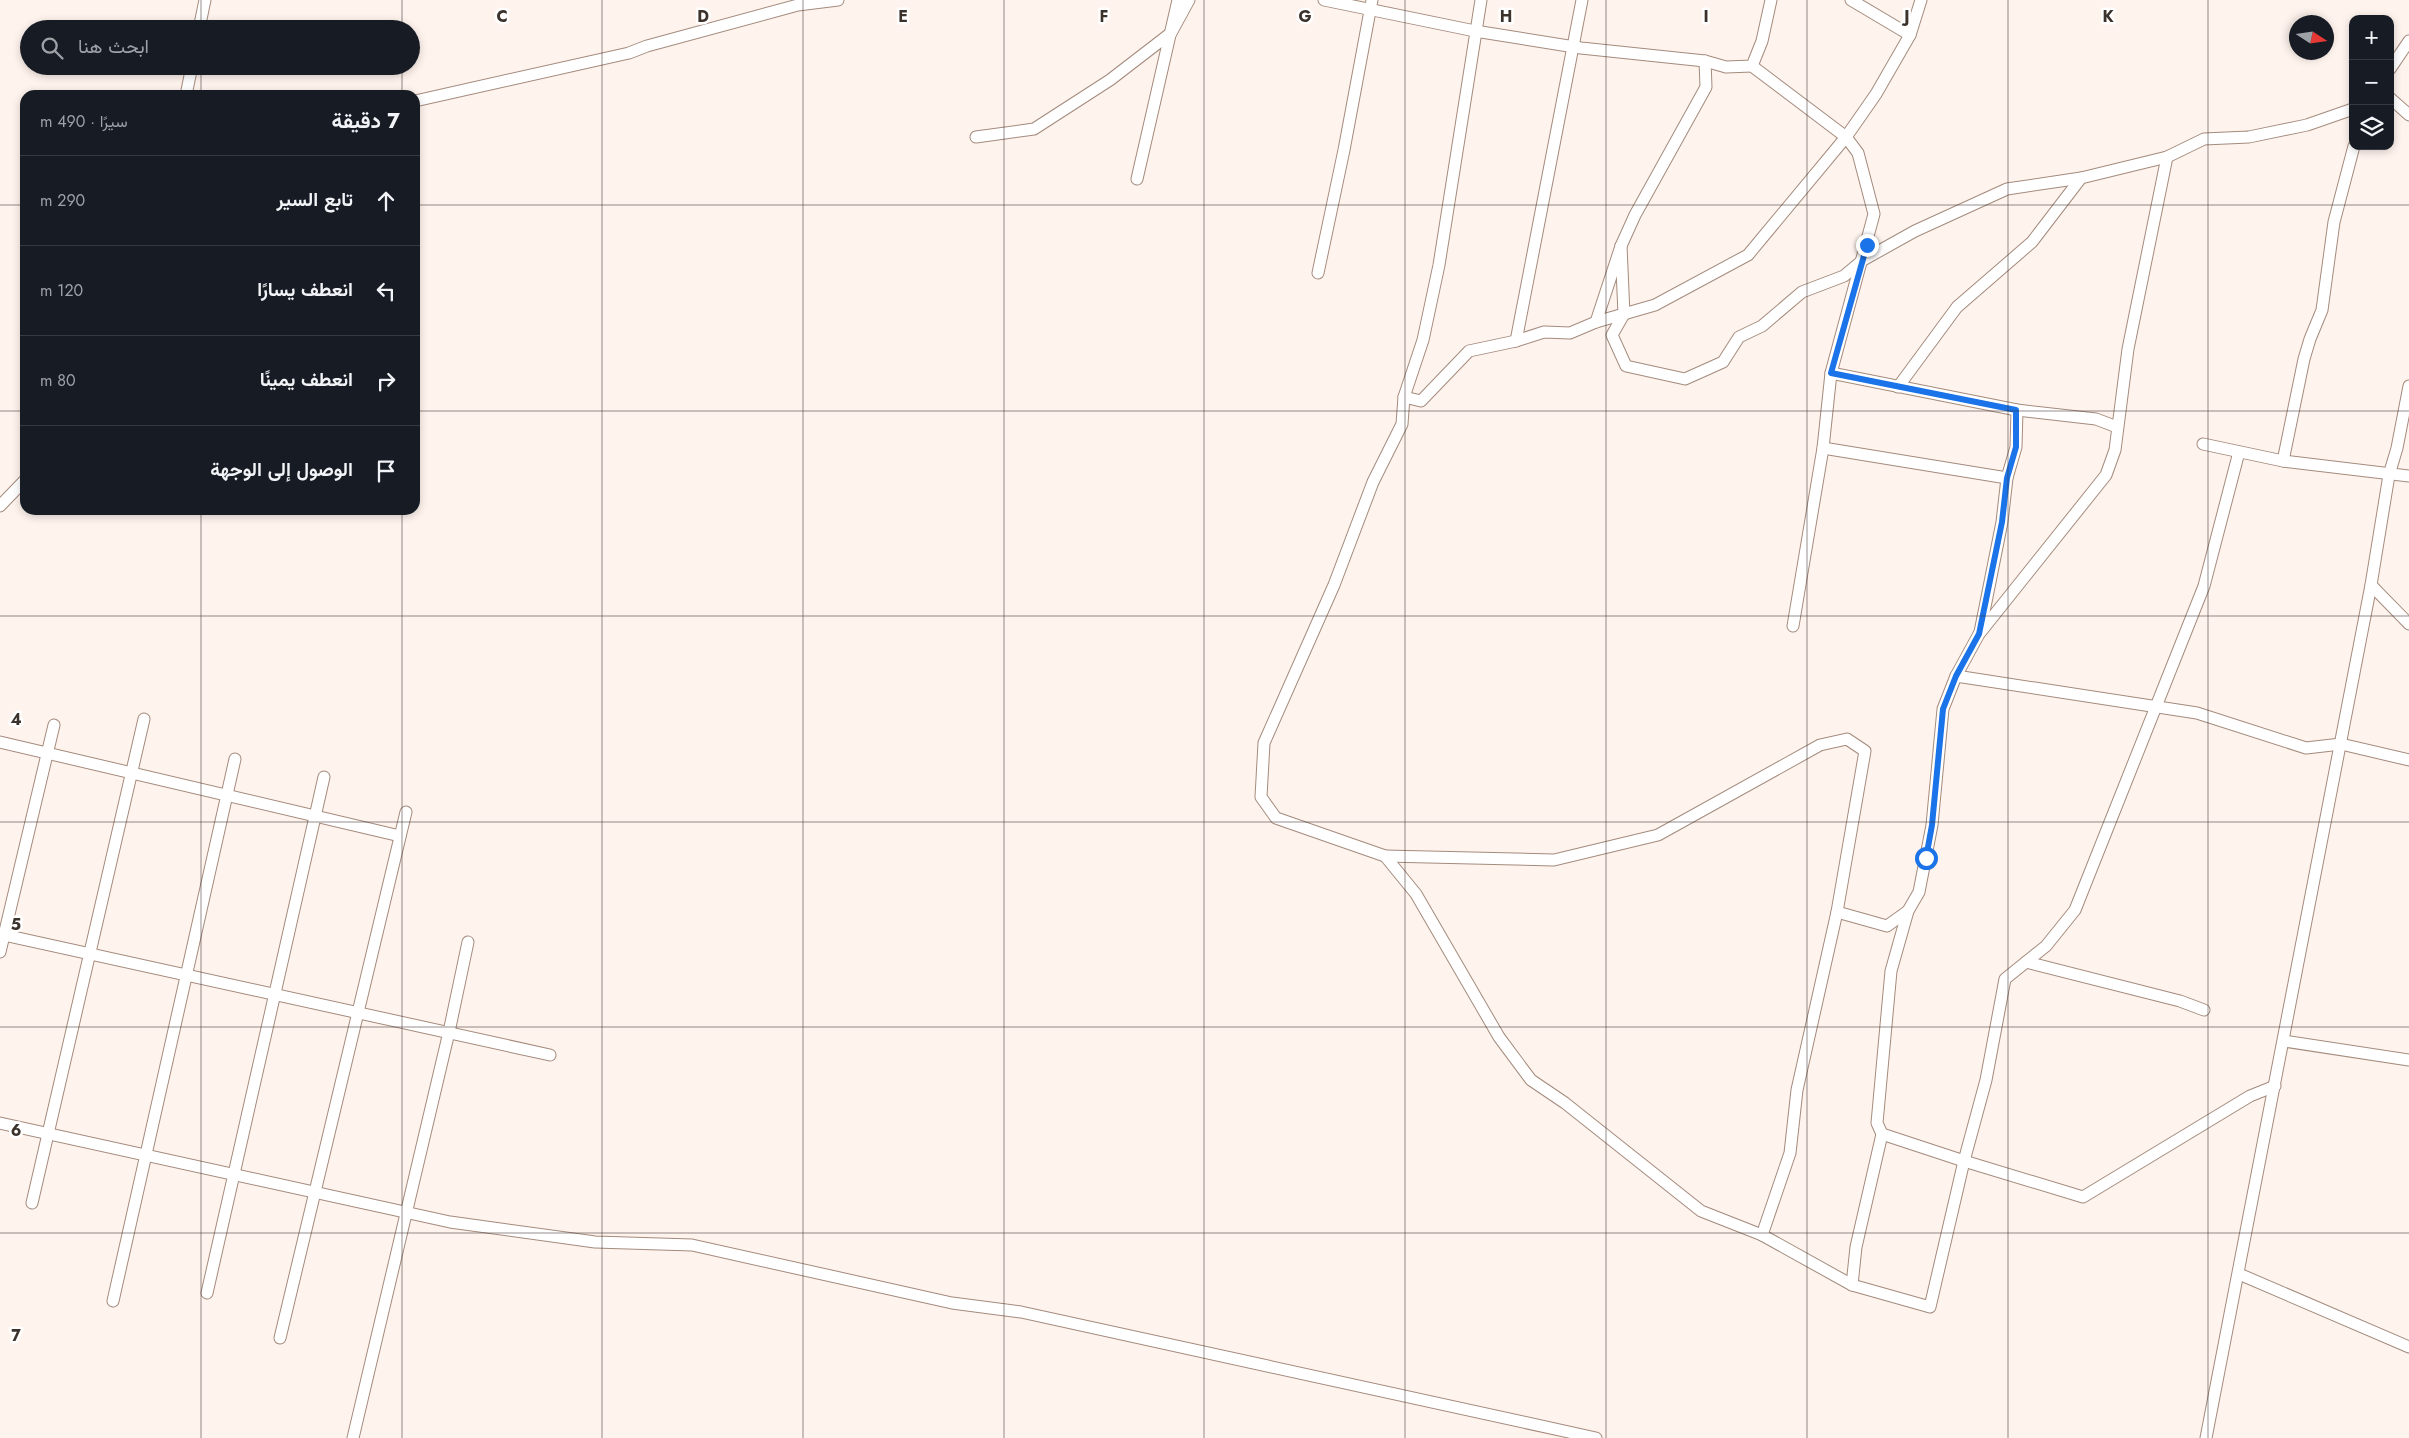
<!DOCTYPE html>
<html lang="ar">
<head>
<meta charset="utf-8">
<style>
  body { margin:0; font-family:Jost,Vazirmatn,sans-serif; background:#242831; color:#f1f3f6; direction:rtl }
  .controls { position:absolute; right:15px; top:15px; display:grid; overflow:hidden; border-radius:10px; box-shadow:0 2px 8px #0003 }
  .controls button { width:45px; height:45px; display:grid; place-items:center; padding:0; border:0; border-bottom:1px solid #363941; background:#171b24; color:#f1f3f6; font:25px sans-serif }
  .compass { position:absolute; left:2289px; top:15px; width:45px; height:45px; border-radius:50%; background:#171b24; box-shadow:0 2px 8px #0003; rotate:102deg }
  .stop { position:absolute; width:15px; height:15px; margin:-11px; border:4px solid #1a73e8; border-radius:50%; background:#fff }
  .stop.end { background:#1a73e8; border-color:#fff; box-shadow:0 1px 5px #0008 }
  .list { margin:0; padding:0; list-style:none }
  h2 { display:flex; justify-content:space-between; align-items:center; height:65px; margin:0; padding:0 20px; font-size:21px }
  h2 small { font-size:16px; font-weight:400; color:#9ea1a6 }
  .list li { display:grid; grid-template-columns:32px 1fr auto; gap:15px; align-items:center; box-sizing:border-box; height:90px; padding:0 20px; border-top:1px solid #363941 }
  .list b { display:block; font-size:19px; white-space:nowrap }
  .list em { font-size:16px; font-style:normal; color:#9ea1a6 }
  .icon { flex:none; width:28px; height:28px; fill:none; stroke:currentColor; stroke-width:2; stroke-linecap:round; stroke-linejoin:round }
  .map { position:relative; flex:none; width:2409px; height:1438px; overflow:hidden; direction:ltr }
  .search { position:absolute; background:#171b24; box-shadow:0 2px 8px #0003; left:20px; top:20px; width:400px; height:55px; display:flex; align-items:center; gap:12px; box-sizing:border-box; padding:0 18px; border-radius:28px; color:#9ea1a6; font-size:19px }
  .panel { position:absolute; background:#171b24; box-shadow:0 2px 8px #0003; left:20px; top:90px; width:400px; height:425px; border-radius:15px; direction:rtl }
  .map>svg:first-child { display:block }
</style>
</head>
<body>
<div class="map">
<svg width="2409" height="1438" viewBox="0 0 2409 1438">
  <rect width="100%" height="100%" fill="#fef3ed"/>
  <g fill="none" stroke-linecap="round" stroke-linejoin="round">
    <defs>
      <g id="street">
        <path d="M1324,0l151,31 106,17 124,13 21,6 26,-1 10,-25 9,-41"/>
        <path d="M1481,0l-42,265 -16,75 -19,57 -2,27 -29,58 -39,103 -70,158 -3,54 15,21 109,38 31,38 83,143 32,43 34,23 136,108 61,24 90,50 78,22 34,-146 22,-81 19,-101 41,-33 29,-36 129,-324 35,-134"/>
        <path d="M1851,0l59,35"/>
        <path d="M199,29l6,-29"/>
        <path d="M1752,66l94,71 12,16 16,61 -43,159 -8,75 -30,178"/>
        <path d="M2390,69l19,-28"/>
        <path d="M186,95l6,-29"/>
        <path d="M2390,98l19,17"/>
        <path d="M415,101l214,-48 18,-7 151,-41 40,-5"/>
        <path d="M976,137l58,-8 76,-49 61,-47 18,-33"/>
        <path d="M2167,157l-39,192 -13,101 -9,25 -127,159 -23,42 -13,33 -11,116 -13,67 -11,19 -17,60 -14,152 5,11 82,27 119,36 167,-101 25,-10"/>
        <path d="M1137,179l41,-179"/>
        <path d="M1621,246l3,68 -12,21 14,31 59,13 38,-17 16,-25 23,-11 40,-34 42,-16 19,-16 52,-29 92,-42 74,-11"/>
        <path d="M1318,273l26,-123 28,-150"/>
        <path d="M1596,322l25,-76 14,-31 71,-128 -1,-26"/>
        <path d="M1516,341l66,-341"/>
        <path d="M1831,373l186,37 79,9 21,8"/>
        <path d="M1898,387l59,-80 75,-65 49,-64 86,-21 37,-18 45,-2 58,-12 46,-16"/>
        <path d="M1404,397l17,4 48,-50 47,-10 28,-9 26,1 26,-11 59,-17 93,-50 98,-118 30,-43 34,-59 11,-35"/>
        <path d="M2203,444l80,17 126,15"/>
        <path d="M1823,448l184,30"/>
        <path d="M2283,461l21,-102 6,-20 12,-29 12,-88 20,-76"/>
        <path d="M0,506l25,-26"/>
        <path d="M2371,585l38,39"/>
        <path d="M1980,632l22,-110 5,-44 9,-31 1,-37"/>
        <path d="M1956,676l241,37 109,35 35,-4 68,16"/>
        <path d="M0,742l400,94"/>
        <path d="M1385,856l169,4 104,-25 162,-90 27,-6 18,12 -28,161 -40,178 -7,63 -28,82"/>
        <path d="M1837,912l50,14 21,-15"/>
        <path d="M0,934l550,121"/>
        <path d="M0,952l54,-227"/>
        <path d="M2026,962l154,39 24,9"/>
        <path d="M2284,1041l125,19"/>
        <path d="M0,1123l450,99 145,20 97,3 260,58 69,9 575,126"/>
        <path d="M32,1203l112,-484"/>
        <path d="M2239,1274l170,73"/>
        <path d="M1852,1285l4,-38 26,-113"/>
        <path d="M207,1293l117,-516"/>
        <path d="M113,1301l122,-542"/>
        <path d="M280,1338l126,-526"/>
        <path d="M353,1438l96,-406 19,-90"/>
        <path d="M2206,1438l165,-853 18,-110 8,-27 12,-62"/>
      </g>
    </defs>
    <use href="#street" stroke="#a48b7d" stroke-width="13"/>
    <use href="#street" stroke="#fff" stroke-width="11"/>
  </g>
  <g fill="none" stroke-linecap="round" stroke-linejoin="round">
    <path stroke="#1a73e8" stroke-width="6" d="M1867,245l-36,128 185,37v37l-9,31 -5,44 -23,112 -23,42 -13,33 -11,116 -6,33"/>
  </g>
  <path fill="none" stroke="#3c322c" stroke-width="1" stroke-opacity="0.55" d="M201,0v29M402,0v29M602,0v1438M803,0v1438M1004,0v1438M1204,0v1438M1405,0v1438M1606,0v1438M1807,0v1438M2008,0v1438M2208,0v1438M201,66v29M402,66v29M0,205h25M415,205h1994M0,411h25M415,411h1994M201,510v928M402,510v928M0,616h2409M0,822h2409M0,1027h2409M0,1233h2409"/>
  <g font-size="16" text-anchor="middle" font-weight="bold" fill="#3c322c" stroke="#fff" stroke-width="5" stroke-linejoin="round" paint-order="stroke">
    <text x="502" y="22">C</text>
    <text x="703" y="22">D</text>
    <text x="903" y="22">E</text>
    <text x="1104" y="22">F</text>
    <text x="1305" y="22">G</text>
    <text x="1506" y="22">H</text>
    <text x="1706" y="22">I</text>
    <text x="1907" y="22">J</text>
    <text x="2108" y="22">K</text>
    <text x="16" y="725">4</text>
    <text x="16" y="930">5</text>
    <text x="16" y="1136">6</text>
    <text x="16" y="1341">7</text>
  </g>
</svg>
<div class="controls">
<button>+</button>
<button>−</button>
<button><svg class="icon" aria-label="layers" viewBox="0 0 24 24"><path d="M12 4l9 5-9 5-9-5zM3 14l9 5 9-5"/></svg></button>
</div>
<svg class="compass" viewBox="-18 -18 36 36"><path d="M0-13l5 13h-10z" fill="#e53935"/><path d="M0 13l5-13h-10z" fill="#9ea1a6"/></svg>
<div class="stop" style="left:1926px;top:858px"></div>
<div class="stop end" style="left:1867px;top:245px"></div>
<div class="search"><svg class="icon" aria-label="search" viewBox="0 0 24 24"><circle cx="10" cy="10" r="6"/><path d="M15 15l6 6"/></svg>ابحث هنا</div>
<section class="panel">
<h2>7 دقيقة<small>سيرًا · 490 m</small></h2>
<ul class="list">
<li><svg class="icon" aria-label="ahead" viewBox="0 0 24 24"><path d="M12 20V5M6 11l6-6 6 6"/></svg><div><b>تابع السير</b></div><em>290 m</em></li>
<li><svg class="icon" aria-label="left" viewBox="0 0 24 24"><path d="M17 20v-9H6M10 6l-5 5 5 5"/></svg><div><b>انعطف يسارًا</b></div><em>120 m</em></li>
<li><svg class="icon" aria-label="right" viewBox="0 0 24 24"><path d="M7 20v-9h11M14 6l5 5-5 5"/></svg><div><b>انعطف يمينًا</b></div><em>80 m</em></li>
<li><svg class="icon" aria-label="arrive" viewBox="0 0 24 24"><path d="M6 21V4h12l-3 4 3 4H6"/></svg><div><b>الوصول إلى الوجهة</b></div></li>
</ul>
</section>
</div>
</body>
</html>
